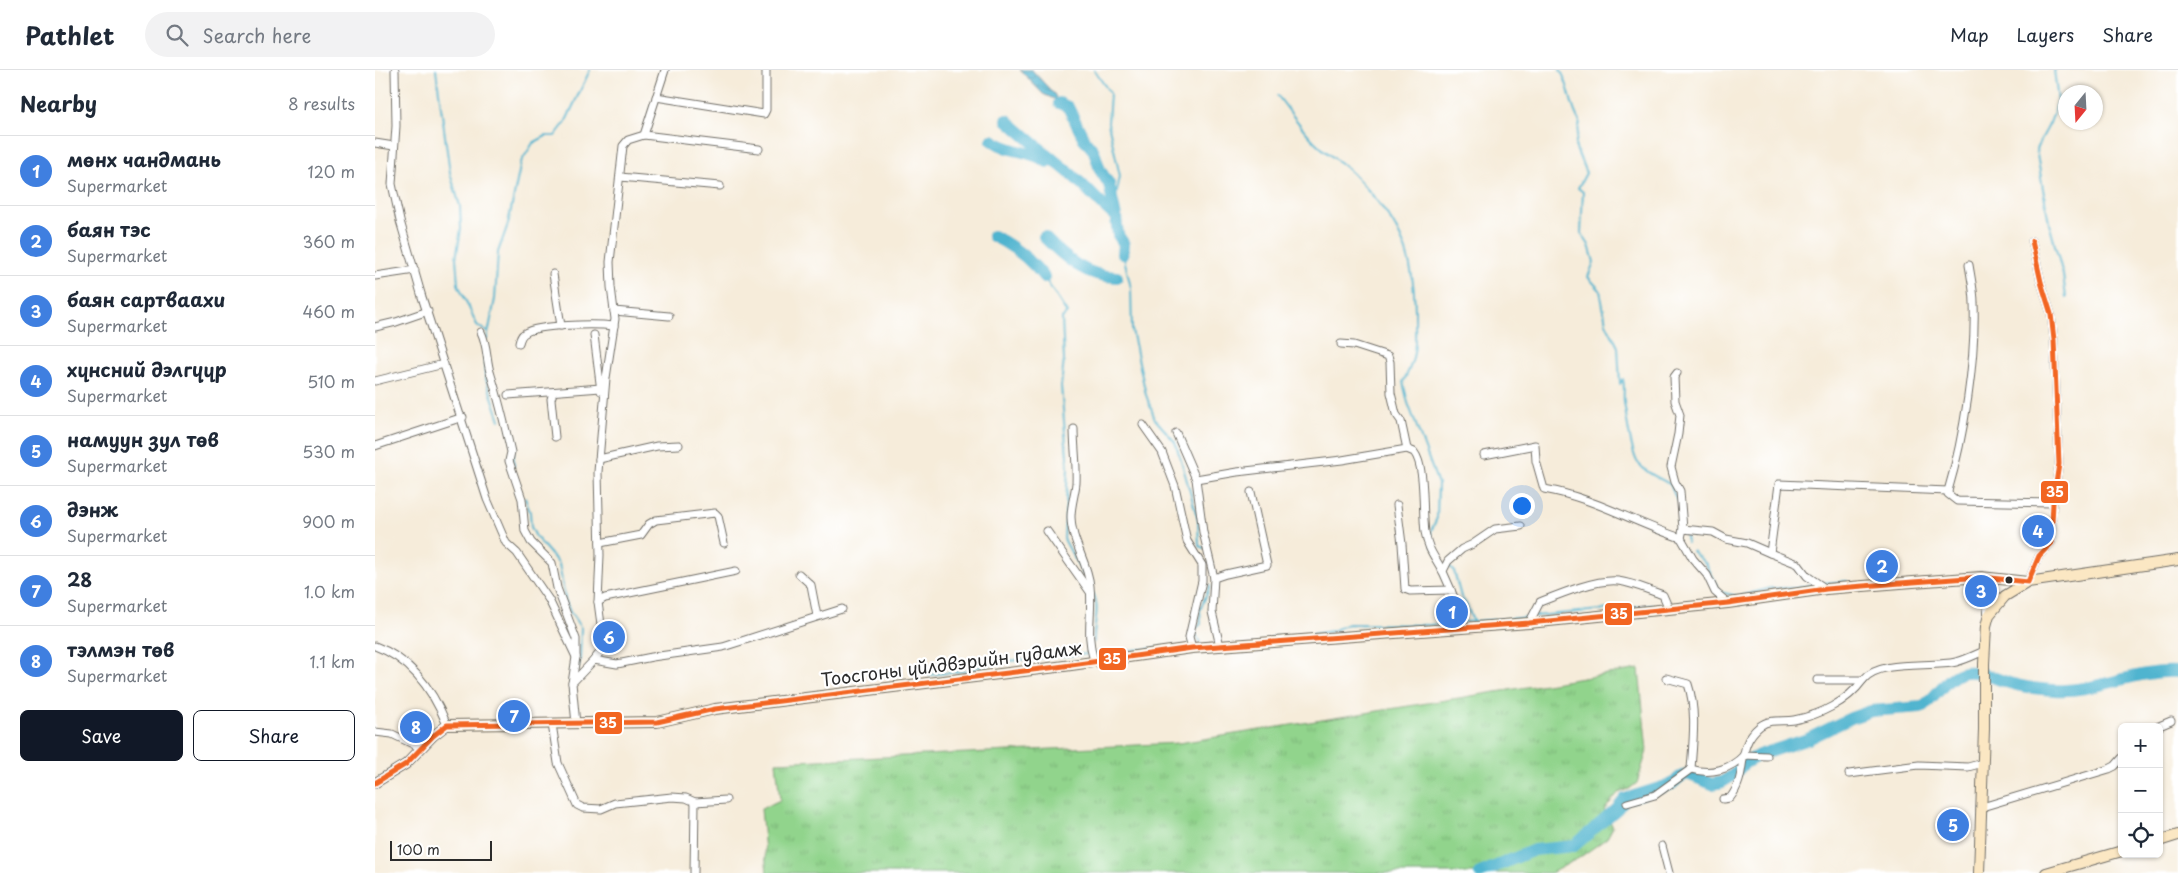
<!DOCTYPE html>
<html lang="en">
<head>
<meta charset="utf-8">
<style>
  body { margin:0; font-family:"Playpen Sans",sans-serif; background:#f2f2f3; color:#1f2937 }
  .controls { position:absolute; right:15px; bottom:15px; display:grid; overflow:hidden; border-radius:8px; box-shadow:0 1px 4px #0004 }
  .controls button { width:45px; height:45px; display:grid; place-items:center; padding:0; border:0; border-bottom:1px solid #e0e1e3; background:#fff; color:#1f2937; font:25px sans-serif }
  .compass { position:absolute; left:1683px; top:15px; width:45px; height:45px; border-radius:50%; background:#fff; box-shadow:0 1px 4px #0004; rotate:198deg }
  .scale { position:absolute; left:15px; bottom:12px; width:102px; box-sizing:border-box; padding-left:5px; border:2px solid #2b2b2b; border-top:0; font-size:14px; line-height:18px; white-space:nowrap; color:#2b2b2b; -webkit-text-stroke:4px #fff; paint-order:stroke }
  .you { position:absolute; left:1146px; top:435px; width:18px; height:18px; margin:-12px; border:4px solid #fff; border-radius:50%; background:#1a73e8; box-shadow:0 0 0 8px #1a73e833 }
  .badge { display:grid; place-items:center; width:32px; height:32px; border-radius:50%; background:#111827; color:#fff; font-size:16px; font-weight:700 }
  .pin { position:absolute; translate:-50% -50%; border:2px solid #fff; box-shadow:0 1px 5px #0006 }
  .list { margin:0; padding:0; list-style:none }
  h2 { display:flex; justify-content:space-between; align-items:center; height:65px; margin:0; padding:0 20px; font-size:21px }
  h2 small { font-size:16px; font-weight:400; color:#747a83 }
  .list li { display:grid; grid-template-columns:32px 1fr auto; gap:15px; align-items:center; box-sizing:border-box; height:70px; padding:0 20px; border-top:1px solid #e0e1e3 }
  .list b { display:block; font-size:19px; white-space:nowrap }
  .list p { margin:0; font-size:16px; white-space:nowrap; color:#747a83 }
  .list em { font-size:16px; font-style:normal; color:#747a83 }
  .actions { display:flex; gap:10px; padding:15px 20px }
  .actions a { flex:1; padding:11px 0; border:1px solid #111827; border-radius:8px; text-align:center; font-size:18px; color:#111827 }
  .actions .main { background:#111827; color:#fff }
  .icon { flex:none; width:28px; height:28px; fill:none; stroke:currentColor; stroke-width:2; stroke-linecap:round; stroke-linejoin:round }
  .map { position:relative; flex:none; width:1803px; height:803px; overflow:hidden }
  header { display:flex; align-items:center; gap:30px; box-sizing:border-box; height:70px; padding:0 25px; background:#fff; border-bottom:1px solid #e0e1e3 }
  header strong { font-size:24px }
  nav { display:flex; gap:28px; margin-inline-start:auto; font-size:18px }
  .search { width:350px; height:45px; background:#f2f2f3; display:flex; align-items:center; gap:12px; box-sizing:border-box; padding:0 18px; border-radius:28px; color:#747a83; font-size:19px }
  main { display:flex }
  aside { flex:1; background:#fff }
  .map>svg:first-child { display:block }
</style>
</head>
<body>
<header>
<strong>Pathlet</strong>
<div class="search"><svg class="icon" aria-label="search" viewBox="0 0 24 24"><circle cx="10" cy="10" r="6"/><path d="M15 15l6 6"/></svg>Search here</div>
<nav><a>Map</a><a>Layers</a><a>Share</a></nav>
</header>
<main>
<aside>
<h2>Nearby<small>8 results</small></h2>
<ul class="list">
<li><span class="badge" style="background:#3f7fe0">1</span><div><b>мөнх чандмань</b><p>Supermarket</p></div><em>120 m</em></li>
<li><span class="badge" style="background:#3f7fe0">2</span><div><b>баян тэс</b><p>Supermarket</p></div><em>360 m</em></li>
<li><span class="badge" style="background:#3f7fe0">3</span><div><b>баян сартваахи</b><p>Supermarket</p></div><em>460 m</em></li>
<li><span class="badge" style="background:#3f7fe0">4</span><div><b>хүнсний дэлгүүр</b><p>Supermarket</p></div><em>510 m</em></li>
<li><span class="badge" style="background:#3f7fe0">5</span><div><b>намуун зул төв</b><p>Supermarket</p></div><em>530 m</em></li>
<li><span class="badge" style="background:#3f7fe0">6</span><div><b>дэнж</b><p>Supermarket</p></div><em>900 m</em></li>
<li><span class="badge" style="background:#3f7fe0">7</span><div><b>28</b><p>Supermarket</p></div><em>1.0 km</em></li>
<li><span class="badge" style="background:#3f7fe0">8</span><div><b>тэлмэн төв</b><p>Supermarket</p></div><em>1.1 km</em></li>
</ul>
<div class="actions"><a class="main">Save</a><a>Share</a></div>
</aside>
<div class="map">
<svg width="1803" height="803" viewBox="0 0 1803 803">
  <defs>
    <pattern id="park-tufts" width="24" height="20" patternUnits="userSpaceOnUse" patternTransform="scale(1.25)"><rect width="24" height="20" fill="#91d48c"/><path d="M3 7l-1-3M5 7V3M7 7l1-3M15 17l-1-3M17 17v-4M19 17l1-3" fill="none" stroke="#7db679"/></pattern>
    <pattern id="water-waves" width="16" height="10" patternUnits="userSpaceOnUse" patternTransform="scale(1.25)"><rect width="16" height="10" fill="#50b4cf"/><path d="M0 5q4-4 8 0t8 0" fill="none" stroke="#4393a8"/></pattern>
  </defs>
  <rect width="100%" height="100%" fill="#fff"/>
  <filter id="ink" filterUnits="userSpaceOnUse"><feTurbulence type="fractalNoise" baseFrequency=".02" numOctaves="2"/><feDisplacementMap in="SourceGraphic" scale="10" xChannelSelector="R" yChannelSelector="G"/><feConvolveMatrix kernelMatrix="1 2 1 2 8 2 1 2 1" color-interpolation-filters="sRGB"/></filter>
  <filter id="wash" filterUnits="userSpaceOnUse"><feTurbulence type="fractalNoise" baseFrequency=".0096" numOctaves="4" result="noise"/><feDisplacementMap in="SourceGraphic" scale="20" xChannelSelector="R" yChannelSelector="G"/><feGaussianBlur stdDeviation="1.12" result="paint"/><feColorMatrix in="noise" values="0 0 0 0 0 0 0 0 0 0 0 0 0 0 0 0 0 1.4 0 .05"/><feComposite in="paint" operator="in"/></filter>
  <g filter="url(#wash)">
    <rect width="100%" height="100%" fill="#f6ecda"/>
    <path fill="url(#park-tufts)" stroke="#5e805c" d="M1264,599l8,82 -10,32 -8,6 -11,4 -14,17 9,17 -6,11 -28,20 -28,15h-784l-6,-64 19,-9 -4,-38 403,-19z"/>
    <path fill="url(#water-waves)" stroke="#3e707d" d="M645,0h12l23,25 1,5 -13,-6z"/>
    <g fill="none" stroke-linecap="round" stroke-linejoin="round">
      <g stroke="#50b4cf" stroke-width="2">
        <path d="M61,0l14,103 10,33 1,23 -5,29 2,26 19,41 11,8"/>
        <path d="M719,0l16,23 -2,30 12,53 -6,31"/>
        <path d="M1185,0c11,16 9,36 20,52l-5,24 11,27 -8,15 5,4 -2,41 8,12 5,17 -6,15 12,13 6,33 12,24 2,37 3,-5c2,8 0,15 1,23 2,12 7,52 14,61 8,10 21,15 32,21l7,17"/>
        <path d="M1679,0l4,31 -8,22 -14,26 13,74 14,52 3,22"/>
        <path d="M902,25c12,15 24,33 38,47 13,13 29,22 41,35 42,44 58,74 59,135 0,30 3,43 -12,70l5,21 30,81 -1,34 -6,13 1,16"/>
        <path d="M748,184l8,34 1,42 14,65 9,24 20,23 6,18 17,60 1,26 5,2"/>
        <path d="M669,207l23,36 -5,5 2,42 -3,26 7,82 -4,71 22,41"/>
        <path d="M112,269l8,-40 3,-47 10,-28 13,-62 12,-19 13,-7h9l10,-13 25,-53"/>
        <path d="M109,283l1,23 15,44"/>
        <path d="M133,360l5,5 1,31"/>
        <path d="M150,428l5,14 1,15 5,10 23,27 6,35 5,13 11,16 -1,32 -3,13"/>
        <path d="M1310,462l2,11"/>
        <path d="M1317,481l14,13 14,28 17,4"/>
        <path d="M1074,496l5,5 7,26 5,7 7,17"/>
        <path d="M1447,513l25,-2"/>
        <path d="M718,523c8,14 0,33 1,49"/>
        <path d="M1361,527l35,-9h25l19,-4"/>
        <path d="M1160,546l120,-11"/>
        <path d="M1088,552l68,-5"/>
        <path d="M937,564l20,-3 16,-7 81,1 29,-3"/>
        <path d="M897,567l11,-1"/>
        <path d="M825,573l-6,-13 7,-6 -1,-14 10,-24"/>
        <path d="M553,605l37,-4 29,-8 14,-2 158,-14"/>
      </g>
      <g stroke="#50b4cf" stroke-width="12">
        <path d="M684,33l9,4 16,32 10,12 6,19 9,14 7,33"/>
        <path d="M632,50c21,19 43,37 65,55 16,14 28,29 44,42l2,18 6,9 -1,10"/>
        <path d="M617,70c20,14 37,9 55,22"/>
        <path d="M618,166c21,10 37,23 51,41"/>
        <path d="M669,167c21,21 42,40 73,40"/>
        <path d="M1105,803l54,-23 40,-4 43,-37 8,-10 47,-15 8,-7 7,-3 25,10 10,-2 10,-6 13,-13 14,-8 49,-16 43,-21 20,-7 50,-4c16,-8 22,-28 40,-34 18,-5 35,7 52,11 13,4 28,5 41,6 42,3 82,-21 124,-18"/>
      </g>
    </g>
  </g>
  <g filter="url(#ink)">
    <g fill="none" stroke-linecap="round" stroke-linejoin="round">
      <defs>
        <g id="minor">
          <path d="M20,0l1,56 -4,58 8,37 22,76 65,202 19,44 11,10 32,47 27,57"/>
          <path d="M281,27l108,17 2,-4v-40"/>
          <path d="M269,65l115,14"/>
          <path d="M0,73l19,3"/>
          <path d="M245,107l100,9"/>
          <path d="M1594,195c2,13 5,26 5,38 2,57 -10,134 -26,188v3l9,7 96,2"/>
          <path d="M178,204l8,52"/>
          <path d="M0,206l40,-6"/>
          <path d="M239,241l55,5"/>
          <path d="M0,257l21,-5 32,-11"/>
          <path d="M106,262c7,14 5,29 10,43 8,25 14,51 20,77l-2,9 13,38 3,32 6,11 21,21 5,25 19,51v18l-4,26"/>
          <path d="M219,265l7,56"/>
          <path d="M144,273c1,-4 2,-8 6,-10 13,-9 72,-9 89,-7"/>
          <path d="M966,274l13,1 34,11 2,6 1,31 5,21 5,7 6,28"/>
          <path d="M1302,303l-3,4 1,24 5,14 -2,19 -7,33 4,15 5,9 3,38 -2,9 12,21 14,16 8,17 13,11"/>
          <path d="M0,311l69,-17"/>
          <path d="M178,323l-2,6 4,38"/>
          <path d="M133,325l93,-7"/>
          <path d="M768,355l19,27 13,34 12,55 15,24v16l-13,56 3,11"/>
          <path d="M699,359c0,18 3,36 2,54 -1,11 -5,22 -5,34 0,24 17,45 19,69 3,29 -5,46 4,75"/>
          <path d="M801,363l20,46 41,-7 105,-12 65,-11 7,3c12,15 8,60 11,80 4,21 10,24 19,42 8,17 15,35 19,54"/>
          <path d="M0,376l88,-29"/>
          <path d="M1109,385l51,-10 1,16 8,28c48,8 91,34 137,49"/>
          <path d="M224,389l58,-13 22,-1"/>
          <path d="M821,409l7,53 11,46 -2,34 8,34"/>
          <path d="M1022,435l5,39 3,45 5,2 41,-1"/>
          <path d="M1308,459l30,3 13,7 21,4 23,10"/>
          <path d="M672,461l43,61"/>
          <path d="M225,473l41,-8 8,-11 7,-4 59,-7 3,3 6,27"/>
          <path d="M1068,501l5,-10 14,-12 11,-5 22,-15 26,-3"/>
          <path d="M424,504l12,11 6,31"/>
          <path d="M839,508l12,-4 41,-9 -16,-73"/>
          <path d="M1653,512l11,-26 12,-13 2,-40 6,-39 -5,-124 -3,-26 -10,-32 -9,-41"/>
          <path d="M1451,519l-19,-13 -9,-12 -28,-11 9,-69 169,7"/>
          <path d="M223,532l7,-4 131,-27"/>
          <path d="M1154,553l11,-21c20,-8 56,-23 78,-21 16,2 30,9 45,14l6,14"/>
          <path d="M0,576c36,13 58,44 72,79"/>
          <path d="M219,590l10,-13 -6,-45 2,-47 -2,-83 8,-94 9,-59 -4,-32 -1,-25 13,-116 5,-6 16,-5 21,-65"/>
          <path d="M1291,608l22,6c9,27 5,57 3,85"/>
          <path d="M1442,610h46c16,-21 68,-12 93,-18 9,-2 19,-7 28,-11"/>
          <path d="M177,654l6,39 19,42 6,3 18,1 14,-6 57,-6 14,1 9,4 31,-2"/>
          <path d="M201,654l-4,-41 22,-23 23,4 35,-7 71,-10 119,-38"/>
          <path d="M1782,657l14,-6"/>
          <path d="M0,662l17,2 29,14"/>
          <path d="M1474,704l70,-9 49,2 15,-4"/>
          <path d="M1348,729l7,-1c20,-25 4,-51 30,-72 10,-8 23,-4 34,-6 26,-5 53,-18 69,-40"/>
          <path d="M1252,733l28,-8 36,-26c19,6 39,1 53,-14l23,1"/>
          <path d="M1607,737l127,-38 6,-3 7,-8"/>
          <path d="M1287,776l7,27"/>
          <path d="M319,803l1,-71"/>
        </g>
        <g id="tertiary">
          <path d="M1608,507l6,38"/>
          <path d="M0,713l31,-19 27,-28 14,-11"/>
        </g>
        <g id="secondary">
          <path d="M72,655l210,-3 58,-13 342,-42 135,-19 337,-25 199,-20 98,-14 87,-7 68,-5 47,5"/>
          <path d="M1784,771l19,-6"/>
          <path d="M1604,803l5,-144v-65l2,-38 3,-11 16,-19 23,-14 150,-22"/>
          <path d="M1671,803l76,-22"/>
        </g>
      </defs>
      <use href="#minor" stroke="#726f68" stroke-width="9"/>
      <use href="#tertiary" stroke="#726f68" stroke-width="11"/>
      <use href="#secondary" stroke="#726f68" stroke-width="12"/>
      <use href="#minor" stroke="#fff" stroke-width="7"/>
      <use href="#tertiary" stroke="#fff" stroke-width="9"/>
      <use href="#secondary" stroke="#fbe7c3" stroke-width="10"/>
      <defs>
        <path id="bus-1" d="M0,713l31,-19 27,-28 14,-11 210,-3 58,-13 342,-42 135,-19 337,-25 199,-20 98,-14 87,-7 68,-5 47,5 11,-26 12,-13 2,-40 6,-39 -5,-124 -3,-26 -10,-32 -9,-41"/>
      </defs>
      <use href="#bus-1" stroke="#fff" stroke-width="9"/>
      <use href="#bus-1" stroke="#f26522" stroke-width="5"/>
    </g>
  </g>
  <circle fill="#2b2b2b" stroke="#fff" stroke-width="2" cx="1634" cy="510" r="4.5"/>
  <g text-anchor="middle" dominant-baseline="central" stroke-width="4.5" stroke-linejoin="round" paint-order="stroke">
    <g font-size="18" fill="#2b2b2b" stroke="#fff">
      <text transform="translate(576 593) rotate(-7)">Тоосгоны үйлдвэрийн гудамж</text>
    </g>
  </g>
  <g stroke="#fff" stroke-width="2">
    <rect x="1665" y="410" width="29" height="24" rx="5" fill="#f26522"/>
    <rect x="1229" y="532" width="29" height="24" rx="5" fill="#f26522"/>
    <rect x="723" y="577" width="29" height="24" rx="5" fill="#f26522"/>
    <rect x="219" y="641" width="29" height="24" rx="5" fill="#f26522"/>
  </g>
  <g font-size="14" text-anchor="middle" font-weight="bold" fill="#fff">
    <text x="1680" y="427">35</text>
    <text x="1244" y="549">35</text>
    <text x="737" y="594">35</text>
    <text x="233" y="658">35</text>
  </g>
</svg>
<div class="controls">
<button>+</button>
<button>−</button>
<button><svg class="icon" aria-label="locate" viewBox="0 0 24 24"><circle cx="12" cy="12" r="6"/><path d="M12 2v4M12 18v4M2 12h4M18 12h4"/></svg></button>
</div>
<svg class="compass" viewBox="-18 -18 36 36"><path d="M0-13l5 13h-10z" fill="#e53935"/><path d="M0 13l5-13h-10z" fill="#747a83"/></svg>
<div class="scale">100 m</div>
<div class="you"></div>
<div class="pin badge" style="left:1077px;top:542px;background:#3f7fe0">1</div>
<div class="pin badge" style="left:1507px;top:496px;background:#3f7fe0">2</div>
<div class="pin badge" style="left:1606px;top:521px;background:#3f7fe0">3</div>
<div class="pin badge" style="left:1663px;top:461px;background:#3f7fe0">4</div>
<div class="pin badge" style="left:1578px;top:755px;background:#3f7fe0">5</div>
<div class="pin badge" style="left:234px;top:567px;background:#3f7fe0">6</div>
<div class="pin badge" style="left:139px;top:646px;background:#3f7fe0">7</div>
<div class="pin badge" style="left:41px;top:657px;background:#3f7fe0">8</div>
</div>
</main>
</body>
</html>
